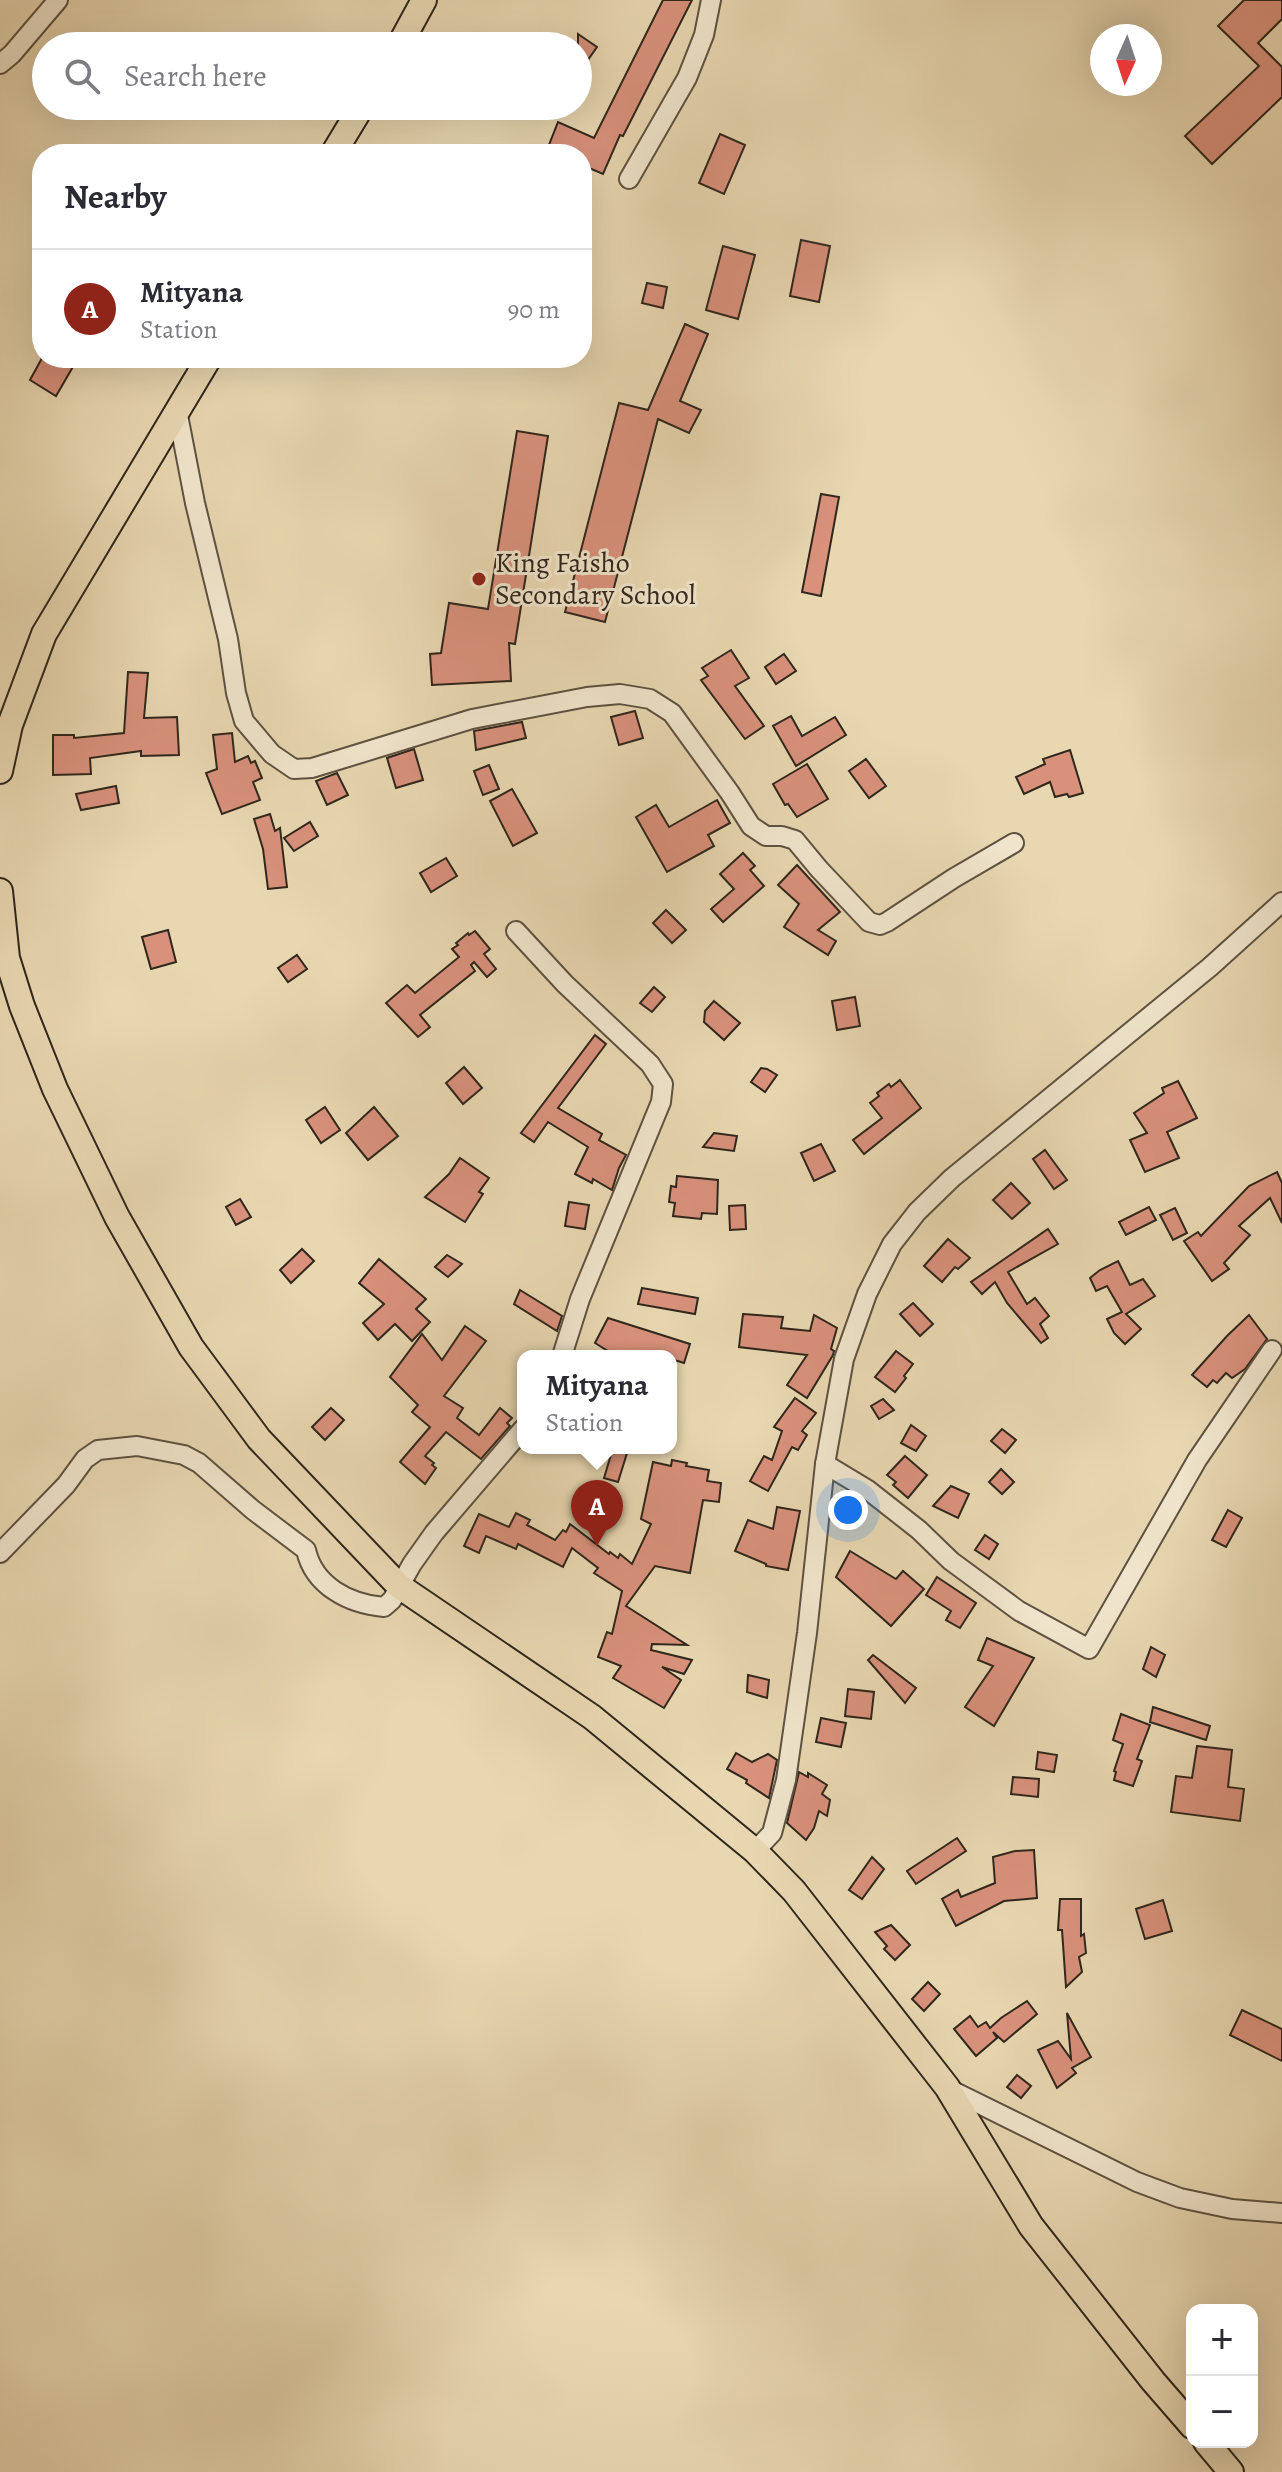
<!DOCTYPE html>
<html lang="en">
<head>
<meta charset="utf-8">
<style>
  body { margin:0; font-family:Alegreya,serif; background:#f7f7f7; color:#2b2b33 }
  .controls { position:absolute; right:24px; bottom:24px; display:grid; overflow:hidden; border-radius:16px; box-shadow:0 8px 32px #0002 }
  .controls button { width:72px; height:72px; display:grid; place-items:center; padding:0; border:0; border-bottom:2px solid #e1e1e2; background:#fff; color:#2b2b33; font:40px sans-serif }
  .compass { position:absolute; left:1090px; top:24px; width:72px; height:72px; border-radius:50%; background:#fff; box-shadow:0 8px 32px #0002; rotate:183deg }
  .you { position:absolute; left:848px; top:1510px; width:28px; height:28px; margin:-20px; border:6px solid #fff; border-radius:50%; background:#1a73e8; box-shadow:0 0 0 12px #1a73e833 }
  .badge { display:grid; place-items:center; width:52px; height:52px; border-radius:50%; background:#8f2418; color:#fff; font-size:26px; font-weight:700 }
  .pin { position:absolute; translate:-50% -66px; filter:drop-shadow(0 2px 4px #0008) }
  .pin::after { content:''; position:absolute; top:42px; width:28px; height:24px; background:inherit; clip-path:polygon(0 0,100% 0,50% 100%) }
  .popup { position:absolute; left:517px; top:1350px; width:160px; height:104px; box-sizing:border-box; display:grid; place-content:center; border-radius:16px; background:#fff; filter:drop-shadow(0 2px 6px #0005); font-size:26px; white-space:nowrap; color:#7c7c81 }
  .popup b { font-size:30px; color:#2b2b33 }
  .popup::after { content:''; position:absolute; left:50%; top:100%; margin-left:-16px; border:16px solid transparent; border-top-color:#fff }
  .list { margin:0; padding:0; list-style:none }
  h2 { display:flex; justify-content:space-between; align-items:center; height:104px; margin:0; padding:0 32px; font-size:34px }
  h2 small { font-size:26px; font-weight:400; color:#7c7c81 }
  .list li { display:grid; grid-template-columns:52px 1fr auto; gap:24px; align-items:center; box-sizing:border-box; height:120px; padding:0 32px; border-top:2px solid #e1e1e2 }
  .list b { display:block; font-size:30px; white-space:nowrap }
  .list p { margin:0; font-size:26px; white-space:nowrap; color:#7c7c81 }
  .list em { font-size:26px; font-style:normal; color:#7c7c81 }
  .icon { flex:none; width:44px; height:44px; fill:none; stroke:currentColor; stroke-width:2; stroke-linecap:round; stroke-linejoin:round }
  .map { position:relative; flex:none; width:1282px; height:2472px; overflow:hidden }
  .search { position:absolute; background:#fff; box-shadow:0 8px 32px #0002; left:32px; top:32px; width:560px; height:88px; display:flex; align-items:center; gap:20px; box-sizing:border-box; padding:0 28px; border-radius:44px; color:#7c7c81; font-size:30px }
  .panel { position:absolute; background:#fff; box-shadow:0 8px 32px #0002; left:32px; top:144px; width:560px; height:224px; border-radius:32px }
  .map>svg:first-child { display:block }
</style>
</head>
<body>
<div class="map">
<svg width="1282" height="2472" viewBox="0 0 1282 2472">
  <rect width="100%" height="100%" fill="#e8d7b1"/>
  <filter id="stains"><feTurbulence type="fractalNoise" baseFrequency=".0025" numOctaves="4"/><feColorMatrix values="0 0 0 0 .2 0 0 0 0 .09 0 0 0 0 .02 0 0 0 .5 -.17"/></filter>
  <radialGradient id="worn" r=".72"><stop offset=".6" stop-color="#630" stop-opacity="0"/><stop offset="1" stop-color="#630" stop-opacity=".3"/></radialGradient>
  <g fill="#d9917c" stroke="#2f261c" stroke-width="2">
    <path d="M663,0h29l-69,136 -3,-1 -17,39 -21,-9v-11h-25l-10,-4 11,-28 36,16z"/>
    <path d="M1244,0h38v19l-24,24 24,24v30l-70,67 -27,-28 74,-70 -41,-40z"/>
    <path d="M578,34l19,13 -19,27z"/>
    <path d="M720,134l25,11 -21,49 -25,-11z"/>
    <path d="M801,240l29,6 -11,56 -29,-6z"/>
    <path d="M723,246l32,9 -17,64 -32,-9z"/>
    <path d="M647,283l20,4 -4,21 -21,-5z"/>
    <path d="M685,324l23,10 -28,67 21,9 -12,23 -31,-14 -53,203 -40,-10 54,-209 29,7z"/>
    <path d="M42,358h36l-22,38 -26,-16z"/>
    <path d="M517,431l31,5 -33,208 -6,-1 2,38 -79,4 -2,-31 11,-1 8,-50 39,6z"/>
    <path d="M821,494l18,3 -18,99 -19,-4z"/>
    <path d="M731,650l18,28 -14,8 29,40 -19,13 -44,-59 7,-4 -6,-8z"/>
    <path d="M784,654l12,17 -20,13 -11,-17z"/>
    <path d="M128,672l20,1 -4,45 33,-1 2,38 -38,1v-5l-51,7 1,16 -38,1v-40h21v3l50,-5z"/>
    <path d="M635,711l8,27 -24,7 -8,-28z"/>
    <path d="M791,716l11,20 33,-19 11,18 -50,31 -23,-40z"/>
    <path d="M522,722l4,16 -50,12 -2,-19z"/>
    <path d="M232,733l3,29 13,-6 3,7 4,-2 7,17 -9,4 7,18 -38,14 -16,-41 11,-4 -4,-34z"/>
    <path d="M414,749l9,31 -27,8 -9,-30z"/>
    <path d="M1070,750l13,43 -14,4 -2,-3 -12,3 -5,-15 -26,12 -8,-17 29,-13 -2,-5z"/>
    <path d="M866,759l20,27 -17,12 -20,-27z"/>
    <path d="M807,764l21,35 -31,18 -9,-13 -3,1 -12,-21z"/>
    <path d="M489,765l10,24 -16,6 -9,-24z"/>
    <path d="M337,773l11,22 -21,10 -11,-24z"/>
    <path d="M116,786l3,17 -38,7 -5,-16z"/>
    <path d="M512,789l25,44 -24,13 -23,-45z"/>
    <path d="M717,800l13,23 -22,12 6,11 -47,26 -31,-55 20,-12 13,22z"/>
    <path d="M270,814l5,17 5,-3 7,59 -19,2 -5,-40 -9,-30z"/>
    <path d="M310,822l8,14 -24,15 -10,-13z"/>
    <path d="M743,853l12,13 -5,4 14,16 -41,36 -12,-13 23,-20 -14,-15z"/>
    <path d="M446,858l11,18 -26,16 -11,-19z"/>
    <path d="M797,865l43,47 -22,18 18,11 -8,14 -44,-28 15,-23 -21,-19z"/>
    <path d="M666,910l20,20 -14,13 -19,-20z"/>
    <path d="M168,930l8,32 -25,7 -9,-32z"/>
    <path d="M475,931l15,18 -6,5 12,15 -9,8 -13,-15 -3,3 4,6 -55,44 10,12 -12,10 -32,-34 21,-18 8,8 44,-36 -7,-8 6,-4 -2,-2 12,-10 1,2z"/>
    <path d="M297,955l10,14 -19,13 -10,-14z"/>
    <path d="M654,987l11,10 -13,15 -12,-9z"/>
    <path d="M855,997l5,29 -23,4 -5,-29z"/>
    <path d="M714,1001l26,22 -16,17 -20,-18 1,-11z"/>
    <path d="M595,1035l11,9 -48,64 44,26 -3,6 27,15 -7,13 -7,22 -19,-11 -1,4 -17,-9 13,-27 -40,-25 -14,20 -13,-9z"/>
    <path d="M464,1067l18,21 -19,16 -17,-21z"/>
    <path d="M761,1068l6,1 10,6 -12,17 -14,-10z"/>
    <path d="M900,1080l21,28 -57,46 -11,-14 29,-22 -12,-15 9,-7 -2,-3 12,-9 2,3z"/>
    <path d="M1178,1081l19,37 -30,14 12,26 -34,14 -15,-32 17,-7 -13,-20 30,-20 -2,-5z"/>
    <path d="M325,1107l15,23 -19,13 -15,-23z"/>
    <path d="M374,1107l24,29 -30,24 -22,-27z"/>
    <path d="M714,1133l23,3 -3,15 -31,-4z"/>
    <path d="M821,1144l14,27 -21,10 -13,-28z"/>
    <path d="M1045,1150l22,30 -13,9 -21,-30z"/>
    <path d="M460,1158l29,20 -10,14 4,2 -18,28 -40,-25 24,-23z"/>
    <path d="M1277,1172l5,11v40l-12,-25 -31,28 11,9 -26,28 5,6 -17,12 -28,-40 14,-9 3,4 48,-50z"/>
    <path d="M677,1176l41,4 -1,34 -15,-1 -1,6 -28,-3 2,-13 -6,-1 2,-16 5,1z"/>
    <path d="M1011,1183l19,20 -18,16 -19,-19z"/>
    <path d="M240,1199l11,18 -15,8 -10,-18z"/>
    <path d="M569,1202l20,3 -4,24 -20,-3z"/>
    <path d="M745,1205l1,24 -16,1 -1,-24z"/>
    <path d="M1149,1207l7,13 -30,15 -7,-13z"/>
    <path d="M1175,1208l12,25 -14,7 -13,-25z"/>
    <path d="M1048,1229l10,15 -50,28 19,32 8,-6 14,18 -9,8 8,14 -7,5 -34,-40 -12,-21 -13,12 -11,-12z"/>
    <path d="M948,1239l22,19 -12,11 -3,-2 -13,15 -18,-16z"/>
    <path d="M302,1249l12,12 -23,22 -11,-13z"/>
    <path d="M447,1255l15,9 -14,13 -13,-10z"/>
    <path d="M379,1259l47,40 -10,10 14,13 -18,19 -17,-17 -17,16 -15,-17 21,-19 -25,-21z"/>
    <path d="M1118,1261l12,24 13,-6 12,17 -29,18 15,15 -16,15 -11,-11 -7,-14 15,-7 -15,-26 -11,5 -6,-13 10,-8z"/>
    <path d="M642,1288l56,10 -3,16 -57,-10z"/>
    <path d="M520,1290l42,26 -5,15 -43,-27z"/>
    <path d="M913,1303l20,21 -13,12 -20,-22z"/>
    <path d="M743,1314l40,3 -2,11 29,3 4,-16 23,13 -6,21 3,2 -1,4 -26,43 -20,-13 20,-30 -68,-8z"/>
    <path d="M1249,1315l18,24 -22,30 -13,9 -6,-5 -9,10 -4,-3 -6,7 -15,-12 35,-39z"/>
    <path d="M608,1318l82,26 -6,19 -13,-4v-3h-55l-21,-13z"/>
    <path d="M465,1326l21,15 -42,55 19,12 -6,10 22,17 21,-27 12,10 -5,5 3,3 -29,33 -35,-27 -21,24 9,7 -2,2 4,3 -11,16 -25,-22 30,-35 -18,-15 6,-7 -28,-28 32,-43 20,26z"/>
    <path d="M896,1351l17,13 -9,12 2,2 -11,14 -20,-15z"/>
    <path d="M795,1398l21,15 -14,18 5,4 -9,15 -6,-3 -24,44 -18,-10 14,-25 8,4 10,-29 -8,-4z"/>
    <path d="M883,1399l11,11 -15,9 -8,-13z"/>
    <path d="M331,1408l13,12 -19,20 -13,-13z"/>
    <path d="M911,1425l15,11 -10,15 -15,-8z"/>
    <path d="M1002,1429l14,11 -11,13 -14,-12z"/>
    <path d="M613,1448l14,5 -9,29 -14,-4z"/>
    <path d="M905,1456l22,19 -19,23 -15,-13 3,-3 -9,-7z"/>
    <path d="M672,1460l15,3 -1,3 23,4 -2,11 14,2 -2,19 -16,-2 -13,73 -35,-7 -29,40 61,39 -35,-1 -1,6 41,10 -8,14 -22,-7 19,13 -17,28 -51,-30 8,-12 -23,-9 9,-25 5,2 10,-43 -28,-18 4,-5 -26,-20 -9,19 -45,-23 -2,5 -30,-13 -7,17 -15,-7 15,-32 30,13 7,-14 14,7 -3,5 28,15 8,-10 3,2 4,-8 39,30 1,-2 8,6 2,-4 12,10 19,-40 -10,-5 12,-57 18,4z"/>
    <path d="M1001,1469l13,13 -12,12 -13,-12z"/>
    <path d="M951,1486l18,8 -11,24 -25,-12z"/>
    <path d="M777,1507l23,4 -12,59 -22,-4v-2l-31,-13 13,-31 25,9z"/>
    <path d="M1228,1510l14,8 -16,29 -14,-7z"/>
    <path d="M985,1535l13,9 -9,15 -14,-9z"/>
    <path d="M850,1551l46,28 7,-8 21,18 -33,37 -55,-49z"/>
    <path d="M937,1577l39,26 -16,25 -14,-8 5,-9 -25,-16z"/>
    <path d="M987,1638l47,20 -40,68 -29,-19 28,-41 -15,-6z"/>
    <path d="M1151,1647l14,8 -9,22 -13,-8z"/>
    <path d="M873,1655l43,33 -11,15 -37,-43z"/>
    <path d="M748,1675l21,5 -2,18 -20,-6z"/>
    <path d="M848,1689l26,3 -3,27 -26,-3z"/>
    <path d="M1153,1707l57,19 -4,14 -56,-18z"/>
    <path d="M1121,1714l29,11 -13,34 5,2 -9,25 -19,-6 2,-8 -2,-1 9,-27 -10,-4z"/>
    <path d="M821,1718l25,5 -5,24 -25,-5z"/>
    <path d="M1197,1746l35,4 -4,37 16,2 -4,32 -69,-9 5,-36 16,2z"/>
    <path d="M1038,1752l19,3 -3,17 -18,-3z"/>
    <path d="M736,1753l16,9 16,-8 9,6 -8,38 -23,-15 1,-3 -20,-11z"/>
    <path d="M799,1772l9,5v-4l19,12 -5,9 8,6 -3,16 -8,-5 -5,17 -8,12 -19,-17z"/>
    <path d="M1013,1777l26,2 -1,18 -27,-3z"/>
    <path d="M957,1838l9,13 -50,33 -9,-13z"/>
    <path d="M1034,1850l3,48 -33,3 -48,25 -14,-27 16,-9 3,7 34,-14 -2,-26 22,-6z"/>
    <path d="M872,1857l12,12 -22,30 -13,-9z"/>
    <path d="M1060,1899h21v37l3,-2 2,19 -7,4 3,15 -16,15 -4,-57h-4z"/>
    <path d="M1163,1900l9,31 -27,8 -9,-30z"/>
    <path d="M891,1925l19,20 -15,15 -11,-11 3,-3 -12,-14z"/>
    <path d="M928,1982l12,12 -16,17 -12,-12z"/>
    <path d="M1027,2001l10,13 -33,28 -11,-10 4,6 -21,18 -22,-27 16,-13 8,11 8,-5 4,6 11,-10z"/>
    <path d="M1242,2010l40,19v32l-52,-26z"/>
    <path d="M1067,2013l24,44 -19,11 4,5 -19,15 -19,-38 20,-9 13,18z"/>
    <path d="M1017,2075l14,11 -10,12 -14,-11z"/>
  </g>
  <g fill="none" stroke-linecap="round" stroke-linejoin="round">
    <defs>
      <g id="minor">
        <path d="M0,64l12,-10 46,-54"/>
        <path d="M629,179l58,-101 17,-43 7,-35"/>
        <path d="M177,410l18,93 33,136 8,54 8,28 28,33 22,15 18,-1 160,-49 115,-22 33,-3 30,5 22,14 58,80 21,33 15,10h16l13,4 24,29 50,53 11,3 7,-3 67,-44 60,-35"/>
        <path d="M516,931l49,53 85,80 13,20 -2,18 -81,197 -18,57"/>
        <path d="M825,1464l43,26 51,40 32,31 68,50 70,38 108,-189 75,-110"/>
        <path d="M0,1553l66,-68 19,-26 13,-9 39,-4 47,9 15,8 54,47 53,40c8,36 43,54 78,57l8,-7 20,-36 22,-31 89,-104"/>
        <path d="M755,1851l17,-18 14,-53 21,-147 18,-169 19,-105 23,-65 25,-50 25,-32 35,-34 258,-211 72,-65"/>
        <path d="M947,2088l190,94 43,16 52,11 50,4"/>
      </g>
      <g id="major">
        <path d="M399,46l25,-46"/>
        <path d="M333,154l29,-48"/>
        <path d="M0,771l10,-46 34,-91 165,-276"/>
        <path d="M0,891l7,67 15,48 33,83 62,128 74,130 68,92 140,147 193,131 163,134 39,40 153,196 84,139 122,155 39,45"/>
        <path d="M1206,2442l25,30"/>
      </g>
    </defs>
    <use href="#minor" stroke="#5d5241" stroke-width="22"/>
    <use href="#major" stroke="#2f261c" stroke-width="28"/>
    <use href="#minor" stroke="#f0e5cc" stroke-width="18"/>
    <use href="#major" stroke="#e8d7b1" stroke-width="24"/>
  </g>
  <circle fill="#8f2418" stroke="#f0e5cc" stroke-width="3" cx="479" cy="579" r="8"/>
  <g text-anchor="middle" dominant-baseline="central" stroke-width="6" stroke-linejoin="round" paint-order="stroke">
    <g font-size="28" fill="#2f261c" stroke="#f0e5cc" text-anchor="start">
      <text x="495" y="563">King Faisho<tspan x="495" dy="32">Secondary School</tspan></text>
    </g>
  </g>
  <rect width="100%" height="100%" filter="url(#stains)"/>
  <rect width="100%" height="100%" fill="url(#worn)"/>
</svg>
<div class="controls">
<button>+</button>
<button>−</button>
</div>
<svg class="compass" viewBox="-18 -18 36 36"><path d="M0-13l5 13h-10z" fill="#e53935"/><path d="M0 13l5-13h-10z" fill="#7c7c81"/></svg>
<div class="you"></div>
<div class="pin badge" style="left:597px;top:1546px">A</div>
<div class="popup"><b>Mityana</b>Station</div>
<div class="search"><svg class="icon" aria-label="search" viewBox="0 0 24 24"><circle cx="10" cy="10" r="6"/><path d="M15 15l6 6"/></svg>Search here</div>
<section class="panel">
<h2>Nearby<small></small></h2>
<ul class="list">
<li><span class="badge">A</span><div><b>Mityana</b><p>Station</p></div><em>90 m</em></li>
</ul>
</section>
</div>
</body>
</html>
